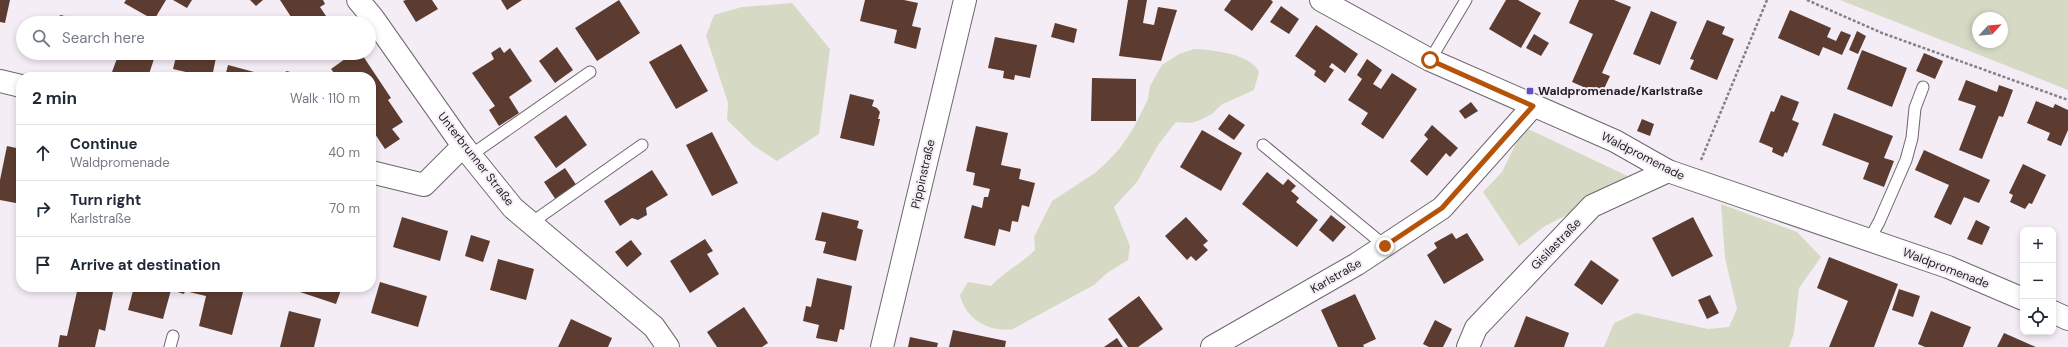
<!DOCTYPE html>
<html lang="en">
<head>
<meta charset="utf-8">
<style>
  body { margin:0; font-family:"DM Sans",sans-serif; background:#f6f6f7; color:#1f2937 }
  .controls { position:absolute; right:12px; bottom:12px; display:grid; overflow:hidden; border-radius:8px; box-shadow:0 2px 6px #0003 }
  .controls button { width:36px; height:36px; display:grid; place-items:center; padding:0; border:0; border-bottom:1px solid #e0e1e3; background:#fff; color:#1f2937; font:20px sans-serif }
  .compass { position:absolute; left:1972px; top:12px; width:36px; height:36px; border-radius:50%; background:#fff; box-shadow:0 2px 6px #0003; rotate:64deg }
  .stop { position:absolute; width:12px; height:12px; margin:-9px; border:3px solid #b45309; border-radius:50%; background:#fff }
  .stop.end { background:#b45309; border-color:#fff; box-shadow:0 1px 4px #0008 }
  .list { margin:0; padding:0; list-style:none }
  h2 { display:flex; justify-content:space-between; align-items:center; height:52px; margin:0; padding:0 16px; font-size:17px }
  h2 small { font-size:13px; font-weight:400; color:#747a83 }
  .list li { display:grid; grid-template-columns:26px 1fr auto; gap:12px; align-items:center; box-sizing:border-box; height:56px; padding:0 16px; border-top:1px solid #e0e1e3 }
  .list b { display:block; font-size:15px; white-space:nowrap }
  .list p { margin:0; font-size:13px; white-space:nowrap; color:#747a83 }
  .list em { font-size:13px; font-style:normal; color:#747a83 }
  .icon { flex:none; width:22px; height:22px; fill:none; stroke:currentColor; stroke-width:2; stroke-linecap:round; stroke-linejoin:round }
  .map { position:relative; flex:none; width:2068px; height:347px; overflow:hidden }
  .search { position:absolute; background:#fff; box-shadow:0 2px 6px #0003; left:16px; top:16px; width:360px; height:44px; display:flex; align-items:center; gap:10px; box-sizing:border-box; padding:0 14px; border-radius:22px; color:#747a83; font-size:15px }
  .panel { position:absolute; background:#fff; box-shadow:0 2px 6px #0003; left:16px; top:72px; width:360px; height:220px; border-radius:16px }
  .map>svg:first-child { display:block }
</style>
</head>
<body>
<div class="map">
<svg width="2068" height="347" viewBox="0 0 2068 347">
  <rect width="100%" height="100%" fill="#f5edf6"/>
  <g fill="#d6dac4" fill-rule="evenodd">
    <path d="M1840,0h228v90zM1978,18h24v24h-24z"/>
    <path d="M792,3l38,46 -11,85 -42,27 -23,-15 -27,-26 1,-17 -22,-67 8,-21 28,-8z"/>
    <path d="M1194,49c18,1 56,4 65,23l-5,18 -33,15 -9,9 -12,6 -9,3 -15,-1 -18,23 -21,37 -23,25 16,39 -2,14 -21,13 -13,12 -81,44c-23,4 -48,-10 -53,-34l8,-13 23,4c13,-14 30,-22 44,-36l-1,-13 18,-36 43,-28 12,-11 13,-14 13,-19 15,-30 2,-13 12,-21 17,-11z"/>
    <path d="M1524,127l112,53 -91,46 -26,20 -36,-54 19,-20z"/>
    <path d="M1721,204l76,28 24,25 -22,31 -5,45 -5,14h-185l10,-24 22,-10 72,16 21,-2 8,-18 -12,-51z"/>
  </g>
  <g fill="#5c3c31">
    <path d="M0,0h10l-5,23 -5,-1z"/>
    <path d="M126,0h40l-12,20 -30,-17z"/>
    <path d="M173,0h19l-5,8z"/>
    <path d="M250,0h13l-7,6z"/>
    <path d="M280,0h43l2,4 -5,3 10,15 6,-3 3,4h-44z"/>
    <path d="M406,0h26l6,9 -22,13 -13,-21z"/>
    <path d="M501,0h21l-15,10z"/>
    <path d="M619,0l21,33 -43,28 -22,-33z"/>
    <path d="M865,0h39l14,3 -6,23 9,2 -5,21 -22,-6 3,-13 -37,-9z"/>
    <path d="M1128,0h19l-4,23 11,2 4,-18 19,3 -16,51 -42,-5z"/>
    <path d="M1231,0h40l2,2 -21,29 -28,-21z"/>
    <path d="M1506,0h12l23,13 -20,35 -32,-19z"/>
    <path d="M1579,0h35l17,7 -29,66 8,3 -7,15 -7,-3 -1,4 -23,-10 21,-48 -24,-11z"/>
    <path d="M1281,6l18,13 -10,15 -19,-12z"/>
    <path d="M1790,10l41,18 -4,9 9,4 5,-10 10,4 -9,20 -19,-8 -4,9 -41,-18z"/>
    <path d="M1651,11l26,11 -17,43 -27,-11z"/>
    <path d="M60,15l24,5 -1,3h-25z"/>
    <path d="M1707,20l18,7 -3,7 12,5 -17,41 -27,-11 4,-9 -4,-1z"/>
    <path d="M1055,23l22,6 -3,14 -23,-6z"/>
    <path d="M1316,25l42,29 -13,19 -13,-10 -3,4 5,3 -9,13 -11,-8 2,-4 -21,-15z"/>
    <path d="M1857,31l9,5 -8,18 -9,-4z"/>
    <path d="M1534,34l15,9 -8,13 -15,-8z"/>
    <path d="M995,37l42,8 -7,33 -15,-3 -1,5 -11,-2 1,-7 -16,-3z"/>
    <path d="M681,44l27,47 -32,18 -27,-47z"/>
    <path d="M500,47l4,6 6,-5 22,33 -23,16 10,16 -20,13 -10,-16 6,-4 -23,-33 22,-14 -3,-6z"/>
    <path d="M557,47l16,23 -18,13 -16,-22z"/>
    <path d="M1862,50l45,18 -15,39 -45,-18z"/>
    <path d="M119,53h37l-8,24h-22l-14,-5z"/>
    <path d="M177,53h40l-5,24h-23l1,-4 -17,-4z"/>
    <path d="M341,53h20l30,45 -3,2 15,22 -11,7 8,10 -15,10 -14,-21v-51h-34l-6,-8 14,-10z"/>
    <path d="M1924,53l19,8 -8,18 -19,-8z"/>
    <path d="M1367,59l15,11 -9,14 8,5 11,-16 25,16 -34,50 -22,-15 7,-11 -20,-13 14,-21 -5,-4z"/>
    <path d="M228,65l34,9 -1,3h-36z"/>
    <path d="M286,71l22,5v1h-24z"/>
    <path d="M1092,78l44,1v42h-45z"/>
    <path d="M1966,80l31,12 2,-7 14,5 -10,27 -4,-1 -17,43 -23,-9 17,-44 -18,-6z"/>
    <path d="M850,94l24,6 -2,6 5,2 3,4 -2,7h2l-6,27 -34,-8z"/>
    <path d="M1781,95l18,7 -7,18 7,3 -12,30 -2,-1 -2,5 -11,-5 1,-4 -14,-6 12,-31 3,1z"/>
    <path d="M2036,101l17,7 2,-4 13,6v20l-7,16 -14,-6 3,-7 -23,-10z"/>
    <path d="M1471,102l7,9 -13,8 -6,-8z"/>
    <path d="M1834,113l59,23 -9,22 10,3 -10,26 -21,-8 6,-16 -47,-18z"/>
    <path d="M1229,114l16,11 -11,15 -16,-11z"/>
    <path d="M566,115l21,30 -31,23 -22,-31z"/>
    <path d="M1642,119l12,5 -4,12 -13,-5z"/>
    <path d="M1432,125l26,23 -8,9 -4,-4 -19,23 -17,-15 18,-22 -4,-4z"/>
    <path d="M976,126l32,7 -7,32 20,4 -2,10 16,4 -6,24 -7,-2 -4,17 -6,-1 -2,11 -11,-3 -4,17 -31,-8 8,-33 10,3 2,-11h4l2,-8 -17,-4 2,-12 -9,-2z"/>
    <path d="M1202,130l40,23 -21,38 -41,-24z"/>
    <path d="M712,132l26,51 -26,13 -26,-51z"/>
    <path d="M7,146l14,3v55l-21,-4v-20z"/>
    <path d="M1924,150l66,30 -11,23 -15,-6 -13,28 -17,-8 15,-32 -34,-15z"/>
    <path d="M2023,164l23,11 -14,29 -3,-1 -4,6 -15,-7 3,-7 -4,-2z"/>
    <path d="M565,168l12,18 -21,14 -12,-18z"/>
    <path d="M652,170l16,25 -22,13 1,7 -9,5 -6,-2 -12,8 -16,-25z"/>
    <path d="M1267,172l16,13 5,-6 8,7 -5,5 8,7 -3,4 22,18 -21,27 -55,-43z"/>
    <path d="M822,212l37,9 -2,7 6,2 -7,31 -33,-8 3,-11 -11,-2z"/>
    <path d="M1331,215l15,12 -13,15 -14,-12z"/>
    <path d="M402,217l46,14 -8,30 -47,-14z"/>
    <path d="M1186,217l22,24 -5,4 5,5 -12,11 -5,-5 -4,4 -22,-24z"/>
    <path d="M1693,217l20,39 -41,21 -20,-39z"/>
    <path d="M1976,220l14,7 -8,18 -15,-6z"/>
    <path d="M1452,233l4,6 11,-6 17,27 -40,24 -17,-29 10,-7 -3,-5z"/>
    <path d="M471,235l19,6 -7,21 -18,-6z"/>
    <path d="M705,239l8,12 -6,3 12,20 -29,19 -20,-32z"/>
    <path d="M631,240l11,14 -15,13 -12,-15z"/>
    <path d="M1829,257l69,27 -24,63h-45l19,-46 -31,-13z"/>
    <path d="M498,259l36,10 -8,31 -36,-10z"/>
    <path d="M1591,260l28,20 -17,25 -28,-20z"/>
    <path d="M817,278l35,8 -8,44 -4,-1 -3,13 -21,-4 3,-13 -16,-4 3,-15 5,1z"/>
    <path d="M380,282l47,14 -9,31 -47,-14z"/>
    <path d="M78,287h36l-9,44 -6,-2 -4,18h-37l2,-12 7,1z"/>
    <path d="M134,287h90l19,5 -11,43 -33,-9 7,-30 -21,-5 -1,3 -13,-4 -8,29 -35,-9z"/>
    <path d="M302,287h40l-6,17 -36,-12z"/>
    <path d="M1899,289l21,7 -7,21 -21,-7z"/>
    <path d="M1355,294l21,45 -13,6 1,2h-26l-17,-37z"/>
    <path d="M1710,295l9,18 -12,6 -9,-19z"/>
    <path d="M1139,296l24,33 -25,18h-10l-20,-28z"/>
    <path d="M744,307l24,36 -6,4h-45l-10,-15z"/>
    <path d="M289,311l32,8 -7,28h-34z"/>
    <path d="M1931,311l40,16 -8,20h-38l-7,-3z"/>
    <path d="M1526,316l43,17 -5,14h-50z"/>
    <path d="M571,319l41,19 -4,9h-50z"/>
    <path d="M1435,320l17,9 -9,18h-14l-6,-3z"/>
    <path d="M953,330l53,11 -1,6h-56z"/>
    <path d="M2004,333l32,14h-39z"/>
    <path d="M910,337l28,6 -1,4h-29z"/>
    <path d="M1117,338l6,9h-19z"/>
  </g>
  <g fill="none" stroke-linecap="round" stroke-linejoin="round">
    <defs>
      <g id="service">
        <path d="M1430,60l36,-60"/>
        <path d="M1263,145l122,101"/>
        <path d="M471,155l119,-83"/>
        <path d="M531,223l111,-78"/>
        <path d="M1869,240l10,-18 27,-62 6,-22 3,-30 8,-21"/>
        <path d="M170,347l3,-11"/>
      </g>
      <g id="minor">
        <path d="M1321,0l109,60 185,81 53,30 280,96 75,32"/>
        <path d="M0,81l21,5"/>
        <path d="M371,172l53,13 39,-39"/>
        <path d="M2053,312l15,7"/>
        <path d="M1212,347l145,-83 85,-56 91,-102"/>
        <path d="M1468,347l8,-19 116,-122 76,-35"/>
      </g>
      <g id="tertiary">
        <path d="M358,0l15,18 90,128 50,62 141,119 14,20"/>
        <path d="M882,347l83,-347"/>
      </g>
    </defs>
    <use href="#service" stroke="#6d666e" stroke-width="13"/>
    <use href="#minor" stroke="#6d666e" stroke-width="24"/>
    <use href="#tertiary" stroke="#6d666e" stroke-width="24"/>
    <g stroke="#857f86" stroke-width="2.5" stroke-dasharray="3 2" stroke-linecap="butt">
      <path d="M1807,0l75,33 186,67"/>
      <path d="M1701,160l66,-160"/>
    </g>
    <use href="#service" stroke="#fff" stroke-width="11"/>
    <use href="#minor" stroke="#fff" stroke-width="22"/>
    <use href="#tertiary" stroke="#fff" stroke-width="22"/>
  </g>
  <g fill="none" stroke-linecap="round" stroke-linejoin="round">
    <path stroke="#b45309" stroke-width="5" d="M1385,246l57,-38 91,-102 -103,-46"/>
  </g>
  <rect fill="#5952ca" stroke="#f5edf6" stroke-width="1.5" x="1526" y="87" width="8" height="8" rx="2"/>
  <g text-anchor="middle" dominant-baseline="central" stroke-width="4" stroke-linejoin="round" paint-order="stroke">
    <g font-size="12" font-weight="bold" fill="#211e22" stroke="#f5edf6" text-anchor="start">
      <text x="1538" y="91">Waldpromenade/Karlstraße</text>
    </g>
    <g font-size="12" fill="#211e22" stroke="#f5edf6">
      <text transform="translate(1643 156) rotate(27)">Waldpromenade</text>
      <text transform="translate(476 159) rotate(52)">Unterbrunner Straße</text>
      <text transform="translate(923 174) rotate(-77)">Pippinstraße</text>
      <text transform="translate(1556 244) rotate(-46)">Gisilastraße</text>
      <text transform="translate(1946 268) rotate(21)">Waldpromenade</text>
      <text transform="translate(1336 276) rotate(-30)">Karlstraße</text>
    </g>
  </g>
</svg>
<div class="controls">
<button>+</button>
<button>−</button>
<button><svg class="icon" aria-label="locate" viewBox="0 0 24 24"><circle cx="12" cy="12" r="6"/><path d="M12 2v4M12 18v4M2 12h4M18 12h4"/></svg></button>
</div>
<svg class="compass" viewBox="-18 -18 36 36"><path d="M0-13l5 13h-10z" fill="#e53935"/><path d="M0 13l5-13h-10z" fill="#747a83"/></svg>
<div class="stop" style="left:1430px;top:60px"></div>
<div class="stop end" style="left:1385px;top:246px"></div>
<div class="search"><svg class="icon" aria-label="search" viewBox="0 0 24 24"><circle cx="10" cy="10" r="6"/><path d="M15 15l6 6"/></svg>Search here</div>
<section class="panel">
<h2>2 min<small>Walk · 110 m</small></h2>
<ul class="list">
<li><svg class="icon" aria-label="ahead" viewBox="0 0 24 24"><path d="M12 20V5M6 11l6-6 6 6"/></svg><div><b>Continue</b><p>Waldpromenade</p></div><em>40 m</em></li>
<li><svg class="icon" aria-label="right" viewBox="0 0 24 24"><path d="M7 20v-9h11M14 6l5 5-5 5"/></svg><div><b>Turn right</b><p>Karlstraße</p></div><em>70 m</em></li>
<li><svg class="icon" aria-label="arrive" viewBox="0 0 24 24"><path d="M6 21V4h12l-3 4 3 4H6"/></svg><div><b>Arrive at destination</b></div></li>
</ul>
</section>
</div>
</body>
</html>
